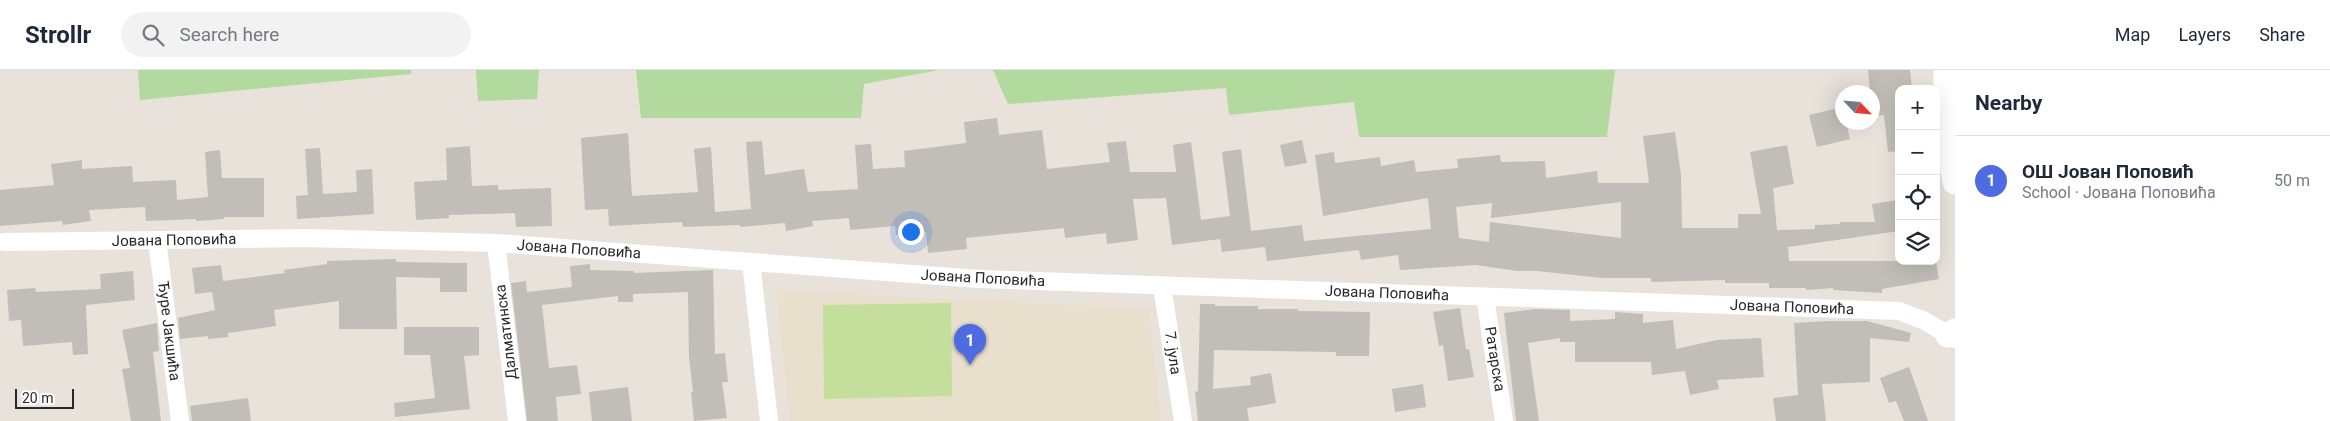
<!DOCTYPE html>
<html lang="en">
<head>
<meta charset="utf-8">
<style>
  body { margin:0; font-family:Roboto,sans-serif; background:#f2f2f3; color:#1f2937 }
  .controls { position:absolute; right:15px; top:15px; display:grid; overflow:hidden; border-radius:10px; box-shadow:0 5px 20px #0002 }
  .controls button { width:45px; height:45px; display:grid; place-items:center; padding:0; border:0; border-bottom:1px solid #e0e1e3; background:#fff; color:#1f2937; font:25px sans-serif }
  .compass { position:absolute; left:1835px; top:15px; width:45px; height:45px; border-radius:50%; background:#fff; box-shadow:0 5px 20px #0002; rotate:116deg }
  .scale { position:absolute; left:15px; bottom:12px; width:59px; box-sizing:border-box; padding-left:5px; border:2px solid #282828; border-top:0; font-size:14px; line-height:18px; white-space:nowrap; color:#282828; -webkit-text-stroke:4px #fff; paint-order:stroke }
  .you { position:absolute; left:910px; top:161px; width:18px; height:18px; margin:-12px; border:4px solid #fff; border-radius:50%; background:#1a73e8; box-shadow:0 0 0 8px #1a73e833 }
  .badge { display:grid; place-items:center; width:32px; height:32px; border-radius:50%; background:#4e6be2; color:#fff; font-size:16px; font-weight:700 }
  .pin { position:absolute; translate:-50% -41px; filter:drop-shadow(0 1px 2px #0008) }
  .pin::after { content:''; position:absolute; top:26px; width:18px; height:15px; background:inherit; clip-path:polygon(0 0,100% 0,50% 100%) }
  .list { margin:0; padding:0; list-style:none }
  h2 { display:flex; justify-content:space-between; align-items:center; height:65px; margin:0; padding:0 20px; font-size:21px }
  h2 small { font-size:16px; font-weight:400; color:#747a83 }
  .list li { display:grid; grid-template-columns:32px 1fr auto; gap:15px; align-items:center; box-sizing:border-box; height:90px; padding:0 20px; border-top:1px solid #e0e1e3 }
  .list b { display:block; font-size:19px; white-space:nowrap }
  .list p { margin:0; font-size:16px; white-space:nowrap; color:#747a83 }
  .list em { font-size:16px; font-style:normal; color:#747a83 }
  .icon { flex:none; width:28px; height:28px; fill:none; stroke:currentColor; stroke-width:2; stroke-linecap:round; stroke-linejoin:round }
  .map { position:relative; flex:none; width:1955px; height:351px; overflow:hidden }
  header { display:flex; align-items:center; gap:30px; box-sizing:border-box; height:70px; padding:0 25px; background:#fff; border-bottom:1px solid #e0e1e3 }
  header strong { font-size:24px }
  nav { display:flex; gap:28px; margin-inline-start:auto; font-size:18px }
  .search { width:350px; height:45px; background:#f2f2f3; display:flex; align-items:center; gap:12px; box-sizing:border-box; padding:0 18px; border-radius:28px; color:#747a83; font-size:19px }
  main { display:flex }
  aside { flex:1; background:#fff }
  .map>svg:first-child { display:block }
</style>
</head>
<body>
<header>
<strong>Strollr</strong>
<div class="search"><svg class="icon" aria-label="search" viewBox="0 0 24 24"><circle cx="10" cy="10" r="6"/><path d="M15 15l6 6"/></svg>Search here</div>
<nav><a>Map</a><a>Layers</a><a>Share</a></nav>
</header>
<main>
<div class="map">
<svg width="1955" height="351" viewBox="0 0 1955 351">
  <rect width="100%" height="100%" fill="#e8e2db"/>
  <path fill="#e8dfcc" d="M776,220l373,19 12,112h-371z"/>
  <g fill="#b2d99e">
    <path d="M138,0h273v4l-271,26z"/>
    <path d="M476,0h63l-2,29 -59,2z"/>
    <path d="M636,0h303l-75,14 -3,34h-220z"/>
    <path d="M993,0h622l-8,67h-248l-5,-35 -125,13 -3,-27 -218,16z"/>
  </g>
  <path fill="#c3df9b" d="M951,233l1,93 -128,3 -1,-94z"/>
  <g fill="#c1bdb7" fill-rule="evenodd">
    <path d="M1868,0h42l2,19h-13v62l-11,1 -4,-37 -12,1v-24h-2z"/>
    <path d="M1842,37v15h4l4,17 -33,8 -8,-32z"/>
    <path d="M997,48l2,17 43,-5 5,39 63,-7 -3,-19 19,-2 4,31h46l-3,-27 18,-3 10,78 29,-4 -8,-64 19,-3 10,82 51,-6 2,16 127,-12 -3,-31 -105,18 -8,-61 19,-3 1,11 45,-6 1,9 33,-6 2,12 42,-4 -1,-9 43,-4 1,7 44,-1 1,17 51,-7 1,12h51l-6,-47 32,-4 6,43 1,53h56v-14h23l-11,-62 37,-7 7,39 -21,4 4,42 38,-1v-4l25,-1v-2h35l-3,-18 27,-4v31l-111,16 1,14h147l3,18 -57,10v4l-49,-3v-2l-27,2v-2h-37v-5h-44v-3l-74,2v-4h-49l-65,-7h-19l-43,-6 -75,5 -2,-15 -37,5 -2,-10 -92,11 -2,-14 -43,5 -2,-13 -48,6 -6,-47 -33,1 5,41 -31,4 -1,-11 -41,5 -1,-10 -98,10 1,11 -39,4 -2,-21 -30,3 -1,-9 -45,4 -1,-12 -37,3 1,5 -27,5 -1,-8 -44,4 -1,-2 -57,2 -1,-5 -73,4 -1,-17 -23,1 -4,-72 47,-5 4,63 66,-4 -4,-43 17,-2 4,65 36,-3 -5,-67 16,-1 3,34 39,-6 4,23 50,-3 -3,-44 16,-1 2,25 32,-2 -1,-16 62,-8 -2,-21zM1621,132v36l-131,-16 -1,20 -30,-4 -3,-31 36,-4 -1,15z"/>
    <path d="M1302,70l5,23 -22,4 -5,-22z"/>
    <path d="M470,76l2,40 26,-1v5l53,-2 1,38 -36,1 -1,-14 -66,2v3l-33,2 -2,-38 33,-2 -1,-32z"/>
    <path d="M320,78l3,46 34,-2 -1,-22 16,-1 2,45 -77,5 -1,-23 12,-1 -3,-46z"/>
    <path d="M220,80l2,28h42v39h-40v2l-28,2v-2l-50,2 -1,-14 -56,3 2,11 -28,4 -1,-4 -62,5v-36l54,-5 -3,-21 31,-4v9l50,-3 1,16 43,-2 1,20 31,-3 -3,-45z"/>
    <path d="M396,189v3l71,1v29h-27v-14l-44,-1 1,52h-58v-28l-65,9 2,16 -48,7v4l-20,2v-3l-28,3 -2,-21 37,-8 -3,-18 -17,2 -3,-26 29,-3 2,16 62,-8 -1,-3 43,-6v-3z"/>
    <path d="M590,194v6l44,1v2l79,-3 2,84 10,-1 3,29h-6l5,36 -33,3 -3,-29h2l-4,-35 -1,-65 -55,2v8h-15v-6l-76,9 7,63 28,-3 4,29 -25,3 2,24h-31l-16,-138 15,-2 1,11 45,-5 -2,-21z"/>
    <path d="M133,201l2,29 -49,5 2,49 -15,1 -1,-13 -49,4 -2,-26 -12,1 -2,-31 28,-2 1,4 65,-3 -1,-15z"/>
    <path d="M1200,234h15v2h43v3h40v2l72,1 -1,44h-33v-4l-122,-2 -1,39 38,-4 -1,-8 21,-4 5,30 -29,5 2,13h-51l-3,-29 3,-1z"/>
    <path d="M1460,238l6,41h3l5,28 -26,4 -5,-36 -4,1 -6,-34z"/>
    <path d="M1535,239l35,1v11l45,-2v-7l28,2v9l30,-3 3,29 41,-9 44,-2 3,39 -47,3 2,9 -29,6 -5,-24 -33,4 -1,-13h-76v-20h-15v-4l-32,5 11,78h-23l-12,-108z"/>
    <path d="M1828,251h39l44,12 -2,9 -39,-4v44l-48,2 4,37h-50l-3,-23 25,-3 -4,-72z"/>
    <path d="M157,253l2,28 -6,1 8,69h-30l-9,-52 8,-1 -8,-38z"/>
    <path d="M404,257h75v28l-15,1 6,53 -75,8 -1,-14 41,-5 -5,-43h-26z"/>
    <path d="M1909,297l9,25 10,29h-24l-8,-20 -7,2 -9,-25z"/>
    <path d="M1423,314l3,23 -31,5 -3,-23z"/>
    <path d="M628,317l4,34h-40l-3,-29z"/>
    <path d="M248,328l3,23h-59l-2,-15z"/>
  </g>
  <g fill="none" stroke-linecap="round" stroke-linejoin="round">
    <g stroke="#fff" stroke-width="18">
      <path d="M157,170l23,181"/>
      <path d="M4,172l301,-4 191,5 483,36 920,32 26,10 30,18"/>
      <path d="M496,173l21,178"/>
      <path d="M751,192l18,159"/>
      <path d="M1162,216l21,135"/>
      <path d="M1485,227l19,124"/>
    </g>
    <g stroke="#fff" stroke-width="25">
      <path d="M1946,0v60l9,52"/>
      <path d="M1948,265l7,-4"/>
    </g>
  </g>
  <g text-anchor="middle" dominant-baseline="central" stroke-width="4.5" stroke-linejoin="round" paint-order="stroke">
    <g font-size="15" fill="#282828" stroke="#fff">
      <text transform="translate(174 170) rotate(-1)">Јована Поповића</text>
      <text transform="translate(579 179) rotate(4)">Јована Поповића</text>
      <text transform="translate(983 208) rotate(3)">Јована Поповића</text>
      <text transform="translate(1387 223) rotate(2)">Јована Поповића</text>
      <text transform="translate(1792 237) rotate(2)">Јована Поповића</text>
      <text transform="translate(169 261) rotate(83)">Ђуре Јакшића</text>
      <text transform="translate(506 262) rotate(-97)">Далматинска</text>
      <text transform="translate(1173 283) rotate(82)">7. јула</text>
      <text transform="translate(1495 289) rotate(81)">Ратарска</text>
    </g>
  </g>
</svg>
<div class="controls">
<button>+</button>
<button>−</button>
<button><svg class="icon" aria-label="locate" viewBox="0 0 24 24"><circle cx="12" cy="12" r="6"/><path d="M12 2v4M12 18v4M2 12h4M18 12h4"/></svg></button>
<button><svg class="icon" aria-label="layers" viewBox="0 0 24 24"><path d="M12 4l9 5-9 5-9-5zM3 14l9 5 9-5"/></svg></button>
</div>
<svg class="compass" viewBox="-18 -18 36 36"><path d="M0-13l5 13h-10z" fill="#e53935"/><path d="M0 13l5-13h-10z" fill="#747a83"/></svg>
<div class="scale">20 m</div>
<div class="you"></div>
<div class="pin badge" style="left:970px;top:295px">1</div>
</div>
<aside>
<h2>Nearby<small></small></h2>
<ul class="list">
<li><span class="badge">1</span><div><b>ОШ Јован Поповић</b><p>School · Јована Поповића</p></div><em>50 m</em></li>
</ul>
</aside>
</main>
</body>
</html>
